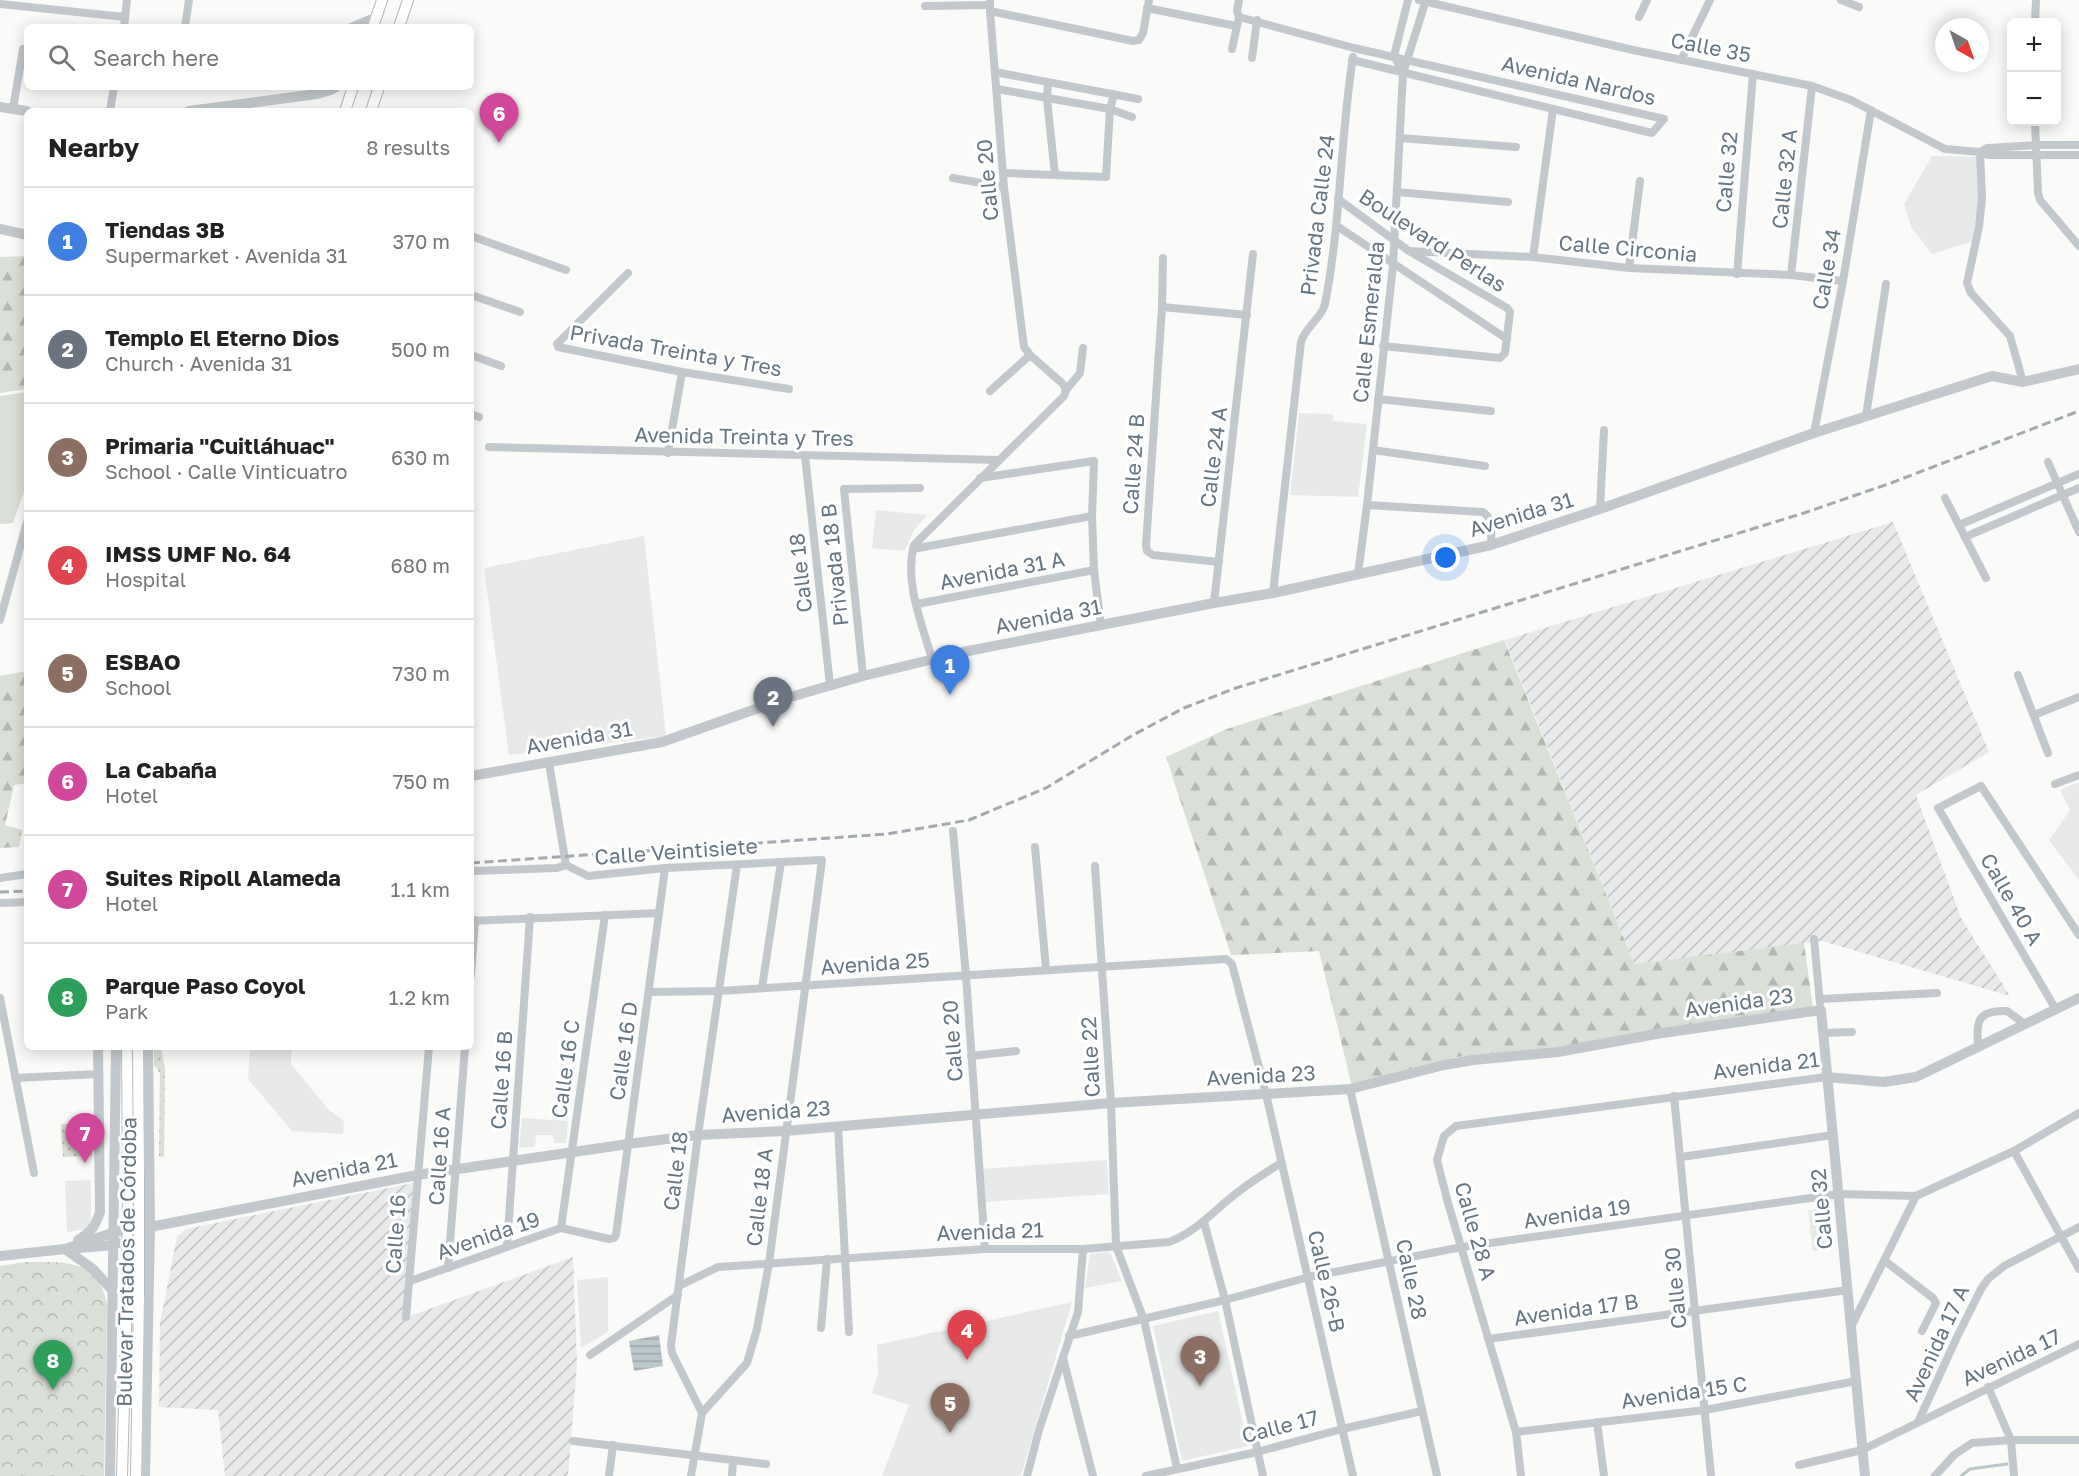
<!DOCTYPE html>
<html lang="en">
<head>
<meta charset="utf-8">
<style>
  body { margin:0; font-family:"Golos Text",sans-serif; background:#f2f2f2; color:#222 }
  .controls { position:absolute; right:18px; top:18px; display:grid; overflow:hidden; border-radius:9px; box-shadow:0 3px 15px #0003 }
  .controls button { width:54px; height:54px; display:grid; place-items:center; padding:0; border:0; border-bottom:2px solid #e0e0e0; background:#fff; color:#222; font:30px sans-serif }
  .compass { position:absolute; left:1935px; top:18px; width:54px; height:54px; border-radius:50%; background:#fff; box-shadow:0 3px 15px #0003; rotate:140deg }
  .you { position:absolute; left:1446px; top:558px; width:21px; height:21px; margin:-15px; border:4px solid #fff; border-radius:50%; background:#1a73e8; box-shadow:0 0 0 9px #1a73e833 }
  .badge { display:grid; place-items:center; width:39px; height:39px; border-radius:50%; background:#111827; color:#fff; font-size:20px; font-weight:700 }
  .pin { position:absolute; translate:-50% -50px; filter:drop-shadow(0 2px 3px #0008) }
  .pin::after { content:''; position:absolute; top:32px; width:21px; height:18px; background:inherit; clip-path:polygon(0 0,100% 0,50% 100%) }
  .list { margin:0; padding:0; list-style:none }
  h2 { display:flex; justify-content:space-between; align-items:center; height:78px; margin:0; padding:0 24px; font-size:26px }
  h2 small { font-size:20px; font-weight:400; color:#767676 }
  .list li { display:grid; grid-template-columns:39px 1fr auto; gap:18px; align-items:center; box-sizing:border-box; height:108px; padding:0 24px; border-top:2px solid #e0e0e0 }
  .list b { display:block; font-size:22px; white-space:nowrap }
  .list p { margin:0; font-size:20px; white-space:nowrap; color:#767676 }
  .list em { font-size:20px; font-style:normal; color:#767676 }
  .icon { flex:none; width:33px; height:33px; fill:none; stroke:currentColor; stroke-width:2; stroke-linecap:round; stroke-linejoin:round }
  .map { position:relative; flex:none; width:2079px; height:1476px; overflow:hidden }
  .search { position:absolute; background:#fff; box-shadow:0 3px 15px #0003; left:24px; top:24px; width:450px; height:66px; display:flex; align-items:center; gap:15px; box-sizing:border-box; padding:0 21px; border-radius:9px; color:#767676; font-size:22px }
  .panel { position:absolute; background:#fff; box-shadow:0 3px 15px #0003; left:24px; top:108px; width:450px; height:942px; border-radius:9px }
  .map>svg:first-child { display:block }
</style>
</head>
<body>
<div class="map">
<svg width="2079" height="1476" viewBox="0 0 2079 1476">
  <defs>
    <pattern id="industrial-furrows" width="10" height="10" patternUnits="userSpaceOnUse" patternTransform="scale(1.5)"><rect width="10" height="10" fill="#e8e9e9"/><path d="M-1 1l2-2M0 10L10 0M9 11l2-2" fill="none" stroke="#c0c1c2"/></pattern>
    <pattern id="grass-dots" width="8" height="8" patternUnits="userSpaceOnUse" patternTransform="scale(1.5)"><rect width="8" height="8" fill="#dadfd7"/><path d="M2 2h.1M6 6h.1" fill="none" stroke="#b4b9b4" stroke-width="1.8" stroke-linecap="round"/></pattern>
    <pattern id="forest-firs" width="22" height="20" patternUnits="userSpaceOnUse" patternTransform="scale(1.5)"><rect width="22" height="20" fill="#dadfd7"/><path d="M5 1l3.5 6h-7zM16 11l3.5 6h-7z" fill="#b4b9b4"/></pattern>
    <pattern id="park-crowns" width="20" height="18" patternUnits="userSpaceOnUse" patternTransform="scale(1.5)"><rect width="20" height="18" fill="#dadfd7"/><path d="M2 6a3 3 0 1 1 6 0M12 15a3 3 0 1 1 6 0" fill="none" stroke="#b4b9b4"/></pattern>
    <pattern id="water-rules" width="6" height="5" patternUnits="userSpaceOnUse" patternTransform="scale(1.5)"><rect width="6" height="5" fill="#bbc7cb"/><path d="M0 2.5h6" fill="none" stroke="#9ca6aa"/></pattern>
  </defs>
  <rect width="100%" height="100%" fill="#fafaf8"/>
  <g fill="#e8e9e9">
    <path d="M1932,156l45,1 2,51 -5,33 -42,13 -21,-27 -7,-23z"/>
    <path d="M1299,413l34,1v7l34,3 -9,73 -68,-2z"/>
    <path d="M876,510l51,5 -13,15 -9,21 -33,-3z"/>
    <path d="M644,536l22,200 -157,19 -25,-187z"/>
    <path d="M2079,782v98l-30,-40 21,-30 -10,-20z"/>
    <path d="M250,1047h42l-1,17 38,46 15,11 -1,13 -51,-3 -44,-52z"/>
    <path d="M522,1118l46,3 -2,22h-12l-1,-8h-17l-1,12h-16z"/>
    <path d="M1107,1160l2,34 -125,8 -3,-33z"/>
    <path d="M91,1180v44l-4,5 -20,3 -2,-51z"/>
    <path d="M1828,1208l5,40 -20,3 -5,-41z"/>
    <path d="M1110,1252l12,29 -37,7 5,-34z"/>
    <path d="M608,1277v55l-27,16 -4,-68z"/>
    <path d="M1072,1302l-51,174h-139l27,-71 -37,-12 6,-19 -1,-29z"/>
    <path d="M1218,1311l30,135 -66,15 -29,-135z"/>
  </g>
  <g fill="url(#industrial-furrows)">
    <path d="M1893,522l96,230 -73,43 45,123 49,78 -188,-55 -188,23 -129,-324z"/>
    <path d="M413,1183l-6,134 166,-60 4,107 -9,112h-343l-7,-66 -59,-3 1,-84 17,-86 9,-8z"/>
  </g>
  <g fill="url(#grass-dots)">
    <path d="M154,1047h7l4,22 -1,88 -5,-1 1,-83 -6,-8z"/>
    <path d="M92,1123v33l-29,1 -2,-33z"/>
  </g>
  <g fill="url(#forest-firs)">
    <path d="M27,256v133l-27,4v-136z"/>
    <path d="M1504,640l130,324 170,-21 9,65 -264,41 -93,8 -104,29 -33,-135 -88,4 -65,-198 61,-28z"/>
    <path d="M27,671v112l-13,2 -9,40 17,5 -3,17 -19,1v-172z"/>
  </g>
  <path fill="url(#park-crowns)" d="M26,1262c38,0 72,-4 81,42l-3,172h-104v-210z"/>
  <path fill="#dadfd7" d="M27,392v91l-14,40 -13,1v-128z"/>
  <path fill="url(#water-rules)" d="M659,1335l4,31 -29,5 -5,-30z"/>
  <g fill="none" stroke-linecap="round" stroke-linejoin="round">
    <path stroke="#bbc7cb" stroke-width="3" d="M1961,1476l9,-7 37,-5"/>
    <defs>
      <g id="secondary">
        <path d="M373,27l9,-27"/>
        <path d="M399,27l9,-27"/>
        <path d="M345,111l8,-24"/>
        <path d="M371,111l8,-24"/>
        <path d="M127,1047l1,131"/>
        <path d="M138,1047l1,130"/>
        <path d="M122,1476l5,-180"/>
        <path d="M136,1476l3,-180"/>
      </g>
    </defs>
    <use href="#secondary" stroke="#b3babf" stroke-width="12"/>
    <g stroke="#c3c8cc" stroke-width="8">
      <path d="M1419,0l214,50 179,36 39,14 94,49 35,3 2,46 -3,29 -12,56 4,10 39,43 13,46"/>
      <path d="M1841,0l18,7"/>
      <path d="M0,4l125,13"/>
      <path d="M925,6l65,-1"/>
      <path d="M1147,8l89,18"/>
      <path d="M990,11l143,30 6,-1 4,-7 6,-33"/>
      <path d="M1239,17l115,31 310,71 -12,14 -300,-73"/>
      <path d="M1639,17l8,-17"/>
      <path d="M2035,22l1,-22"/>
      <path d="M124,27l3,-27"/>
      <path d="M185,27l4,-27"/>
      <path d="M351,27l26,-11"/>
      <path d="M1232,49l7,-32 -2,-6 2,-11"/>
      <path d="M1252,58l5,-38"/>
      <path d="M1681,60l29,-60"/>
      <path d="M995,72l143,27"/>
      <path d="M1403,73l-9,-17 14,-56"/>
      <path d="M1048,83l-1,16 8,76"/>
      <path d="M997,89l113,20 22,8"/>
      <path d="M13,109l10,-60"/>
      <path d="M110,111l4,-24"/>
      <path d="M2035,122l3,71 2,7 39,46"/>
      <path d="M1400,138l116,9"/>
      <path d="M2079,145h-42l-50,3 -7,4 8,3h91"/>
      <path d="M1003,173l103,4 4,-68 4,-15"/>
      <path d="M953,178l51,9"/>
      <path d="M1397,192l111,10"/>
      <path d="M1338,199l71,52 98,57 3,4 -5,41 -5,5 -117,-12"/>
      <path d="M1337,226l170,113"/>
      <path d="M471,236l95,34"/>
      <path d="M1409,251l124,6 96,11 162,7 52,6"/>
      <path d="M1533,257l20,-148"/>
      <path d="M1163,258l-1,49 -16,238 1,6 6,4 66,7"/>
      <path d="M1629,268l11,-87"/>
      <path d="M628,273l-71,71 1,3 124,25 107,17"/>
      <path d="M1737,274l16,-200"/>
      <path d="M1791,275l21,-189"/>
      <path d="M471,295l49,17"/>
      <path d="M1162,307l85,8"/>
      <path d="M471,355l30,11"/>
      <path d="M1066,390l14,-17 3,-25"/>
      <path d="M990,391l40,-36"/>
      <path d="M1378,399l113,12"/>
      <path d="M471,414l8,3"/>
      <path d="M1866,416l20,-132"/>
      <path d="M1814,433l29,-152 28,-171"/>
      <path d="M489,447l510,13"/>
      <path d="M1373,450l112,16"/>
      <path d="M668,453l14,-81"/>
      <path d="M805,456l25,229"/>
      <path d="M2048,462l31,70"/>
      <path d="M980,478l114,-17 -2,55 2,54 7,56"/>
      <path d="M1945,498l41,80"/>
      <path d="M1367,505l116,7c11,7 8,21 8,33"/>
      <path d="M1600,509l4,-79"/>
      <path d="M1959,525l120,-51"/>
      <path d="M1965,537l114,-49"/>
      <path d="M913,549l179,-33"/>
      <path d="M1358,574l9,-69 26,-240 10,-192 23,-73"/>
      <path d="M1273,593l28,-251c4,-15 21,-24 24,-38 16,-82 15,-165 28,-247"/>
      <path d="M1214,603l39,-349"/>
      <path d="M917,604l177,-34"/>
      <path d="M0,620l27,-98"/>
      <path d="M932,659c-10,-35 -28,-77 -18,-114l150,-149 2,-6 -3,-6 -33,-29 -6,-8 -20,-160 -14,-176v-11"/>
      <path d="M2018,675l30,78"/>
      <path d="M863,676l-19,-187 76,-1"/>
      <path d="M2034,715l45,-18"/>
      <path d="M549,763l17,102 22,11 77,-8 157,-8 -53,403 -12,66 -10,34 -45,50"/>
      <path d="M2055,784l24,-9"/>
      <path d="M953,831l13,145 19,273"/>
      <path d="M1035,847l11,122"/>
      <path d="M1095,866l16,237 5,143 28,74 33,148"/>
      <path d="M471,871l86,-3 9,-3"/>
      <path d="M0,878l27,-4"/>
      <path d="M0,903l27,-1"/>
      <path d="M471,921l188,-8"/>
      <path d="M1814,939l6,64"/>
      <path d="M471,975l4,-55"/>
      <path d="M762,988l19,-126"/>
      <path d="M649,992l70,-1 507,-32 6,5 34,130 87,382"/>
      <path d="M0,998l34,175"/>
      <path d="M1820,999l117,-6"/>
      <path d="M2055,1008l-117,-200 43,-22 98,149"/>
      <path d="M1823,1033l29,-1"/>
      <path d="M1978,1048c-1,-25 -3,-38 29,-37l18,13"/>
      <path d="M971,1056l45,-5"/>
      <path d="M15,1078l83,-4"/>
      <path d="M1350,1089l87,387"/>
      <path d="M1674,1096l37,380"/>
      <path d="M838,1126l11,206"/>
      <path d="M2014,1151l65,118"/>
      <path d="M1681,1157l152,-22"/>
      <path d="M1204,1222l21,78 38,176"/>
      <path d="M561,1228l44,-313"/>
      <path d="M507,1246l23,-329"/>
      <path d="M1885,1261l48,37 3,5 -14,28"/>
      <path d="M448,1268l17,-221"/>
      <path d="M410,1281l151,-53 48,11 5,-1 2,-3 49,-367"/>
      <path d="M679,1286l39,-19 267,-18h98l86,-7c28,-10 46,-33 69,-50 14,-11 29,-20 43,-29"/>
      <path d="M406,1317l23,-270"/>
      <path d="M1851,1327l65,-131"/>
      <path d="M821,1328l6,-69"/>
      <path d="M1069,1336l156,-36 84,-23 153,-30 377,-53 77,2 98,-45 65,-38"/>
      <path d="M1488,1339l360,-49"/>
      <path d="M590,1355l88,-60"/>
      <path d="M1063,1358l30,118"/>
      <path d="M1988,1387l23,53 3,36"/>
      <path d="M1919,1420l38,-83 24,-48 7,-10 16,-13 75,-39"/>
      <path d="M1597,1422l7,54"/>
      <path d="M1516,1432l189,-22 151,-29"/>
      <path d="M573,1441l193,23"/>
      <path d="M1799,1465l63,-15 217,-106"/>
      <path d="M609,1476l4,-31"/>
      <path d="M691,1476l11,-63 -30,-60 -1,-8 27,-210 39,-270"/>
      <path d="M732,1476l1,-15"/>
      <path d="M1027,1476l12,-46 39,-118 5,-63"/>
      <path d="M1146,1476l111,-24 85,-23 80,-18"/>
      <path d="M1521,1476l-5,-44 -68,-229 -11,-43 7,-24 12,-10 370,-49"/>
      <path d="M1935,1476l19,-21 18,-12 39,-3h68"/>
    </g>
    <g stroke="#c3c8cc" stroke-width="10">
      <path d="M0,107l27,4"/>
      <path d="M189,111l128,-17 14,-4 5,-3"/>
      <path d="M0,229l27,6"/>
      <path d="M471,776l191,-34 125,-44 76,-22 100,-24 251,-49 59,-10 218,-48 109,-36 214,-76 178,-57 31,6 56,-13"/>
      <path d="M1826,1077l58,5 32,-5 163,-79"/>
      <path d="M78,1240c13,-8 17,-13 22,-28l-2,-165"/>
      <path d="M80,1248l34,-3 4,-2"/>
      <path d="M65,1249l28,20 19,21"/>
      <path d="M0,1256l65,-7 50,-17 35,-5 267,-52 211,-31 70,-9 87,-4 326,-28 239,-14 94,-24 29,-5 85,-8 98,-18 165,-24 44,466"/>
      <path d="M110,1476l6,-429"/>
      <path d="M145,1476l5,-249 -2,-180"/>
    </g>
    <use href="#secondary" stroke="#fff" stroke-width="10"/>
    <g stroke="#a2aab0" stroke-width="3" stroke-dasharray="9 4.5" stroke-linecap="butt">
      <path d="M471,863l416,-29 82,-14 77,-32 87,-53 51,-27 52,-20 568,-175 87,-30 188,-72"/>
      <path d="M0,892l27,-1"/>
    </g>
    <defs>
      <g id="secondary-bridge">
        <path d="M127,1296l1,-118"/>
        <path d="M139,1296v-119"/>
      </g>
    </defs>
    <use href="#secondary-bridge" stroke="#b3babf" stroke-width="12" stroke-linecap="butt"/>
    <use href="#secondary-bridge" stroke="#fff" stroke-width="10"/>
  </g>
  <g text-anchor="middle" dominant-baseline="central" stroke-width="6" stroke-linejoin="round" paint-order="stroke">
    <g font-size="21" fill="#657683" stroke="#fff">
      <text transform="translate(1711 47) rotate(11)">Calle 35</text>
      <text transform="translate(1579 80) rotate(13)">Avenida Nardos</text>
      <text transform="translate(1726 172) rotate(-85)">Calle 32</text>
      <text transform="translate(1784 179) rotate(-84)">Calle 32 A</text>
      <text transform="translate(987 180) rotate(-95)">Calle 20</text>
      <text transform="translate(1317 215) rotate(-83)">Privada Calle 24</text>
      <text transform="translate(1433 240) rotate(33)">Boulevard Perlas</text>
      <text transform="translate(1628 248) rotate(5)">Calle Circonia</text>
      <text transform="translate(1826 269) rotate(-80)">Calle 34</text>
      <text transform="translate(1368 322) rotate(-84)">Calle Esmeralda</text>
      <text transform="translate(676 350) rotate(10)">Privada Treinta y Tres</text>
      <text transform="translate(744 436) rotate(1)">Avenida Treinta y Tres</text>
      <text transform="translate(1213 457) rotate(-83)">Calle 24 A</text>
      <text transform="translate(1133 464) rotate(-86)">Calle 24 B</text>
      <text transform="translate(1521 514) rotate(-17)">Avenida 31</text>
      <text transform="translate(834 565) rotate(-96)">Privada 18 B</text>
      <text transform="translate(1002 570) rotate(-11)">Avenida 31 A</text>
      <text transform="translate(800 573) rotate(-96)">Calle 18</text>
      <text transform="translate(1048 616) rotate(-11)">Avenida 31</text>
      <text transform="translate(579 737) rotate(-10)">Avenida 31</text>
      <text transform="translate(676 851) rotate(-4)">Calle Veintisiete</text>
      <text transform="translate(2012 899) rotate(60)">Calle 40 A</text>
      <text transform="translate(875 963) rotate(-4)">Avenida 25</text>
      <text transform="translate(1739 1002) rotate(-8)">Avenida 23</text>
      <text transform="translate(952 1041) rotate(-94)">Calle 20</text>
      <text transform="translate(623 1051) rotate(-82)">Calle 16 D</text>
      <text transform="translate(1090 1057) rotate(-93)">Calle 22</text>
      <text transform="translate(1766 1065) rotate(-7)">Avenida 21</text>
      <text transform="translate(565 1069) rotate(-82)">Calle 16 C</text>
      <text transform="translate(1261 1075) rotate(-3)">Avenida 23</text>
      <text transform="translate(501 1080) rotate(-86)">Calle 16 B</text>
      <text transform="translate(776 1111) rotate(-4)">Avenida 23</text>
      <text transform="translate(439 1156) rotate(-86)">Calle 16 A</text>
      <text transform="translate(344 1169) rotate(-11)">Avenida 21</text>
      <text transform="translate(675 1171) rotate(-83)">Calle 18</text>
      <text transform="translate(759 1197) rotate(-83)">Calle 18 A</text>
      <text transform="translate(1821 1209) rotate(-95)">Calle 32</text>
      <text transform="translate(1577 1213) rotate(-8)">Avenida 19</text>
      <text transform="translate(990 1231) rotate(-2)">Avenida 21</text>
      <text transform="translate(1476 1231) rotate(74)">Calle 28 A</text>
      <text transform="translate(395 1234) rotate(-86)">Calle 16</text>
      <text transform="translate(488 1235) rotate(-19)">Avenida 19</text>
      <text transform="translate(126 1262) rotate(-89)">Bulevar Tratados de Córdoba</text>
      <text transform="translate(1412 1279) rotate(78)">Calle 28</text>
      <text transform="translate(1327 1281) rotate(77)">Calle 26-B</text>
      <text transform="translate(1675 1288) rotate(-95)">Calle 30</text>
      <text transform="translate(1576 1309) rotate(-8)">Avenida 17 B</text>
      <text transform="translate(1936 1343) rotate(-65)">Avenida 17 A</text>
      <text transform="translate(2011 1357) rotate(-25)">Avenida 17</text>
      <text transform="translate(1684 1392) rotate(-8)">Avenida 15 C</text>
      <text transform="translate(1280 1426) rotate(-14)">Calle 17</text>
    </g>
  </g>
</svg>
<div class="controls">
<button>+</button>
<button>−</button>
</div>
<svg class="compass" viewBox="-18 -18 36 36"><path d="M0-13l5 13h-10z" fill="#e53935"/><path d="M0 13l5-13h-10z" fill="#767676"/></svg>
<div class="you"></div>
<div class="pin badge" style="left:950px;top:695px;background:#3f7fe0">1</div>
<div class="pin badge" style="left:773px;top:727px;background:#6b7280">2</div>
<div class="pin badge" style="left:1200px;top:1386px;background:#8d6e63">3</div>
<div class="pin badge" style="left:967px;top:1360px;background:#e0444e">4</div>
<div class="pin badge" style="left:950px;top:1433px;background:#8d6e63">5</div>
<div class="pin badge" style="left:499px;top:143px;background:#d1479c">6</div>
<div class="pin badge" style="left:85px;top:1163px;background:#d1479c">7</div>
<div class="pin badge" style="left:53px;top:1390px;background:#2e9e5b">8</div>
<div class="search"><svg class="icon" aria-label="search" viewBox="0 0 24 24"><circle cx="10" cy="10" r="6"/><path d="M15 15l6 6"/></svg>Search here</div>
<section class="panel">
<h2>Nearby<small>8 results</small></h2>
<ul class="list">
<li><span class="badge" style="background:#3f7fe0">1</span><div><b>Tiendas 3B</b><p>Supermarket · Avenida 31</p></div><em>370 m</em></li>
<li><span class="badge" style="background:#6b7280">2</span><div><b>Templo El Eterno Dios</b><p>Church · Avenida 31</p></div><em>500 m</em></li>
<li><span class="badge" style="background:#8d6e63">3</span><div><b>Primaria &quot;Cuitláhuac&quot;</b><p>School · Calle Vinticuatro</p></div><em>630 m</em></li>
<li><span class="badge" style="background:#e0444e">4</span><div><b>IMSS UMF No. 64</b><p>Hospital</p></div><em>680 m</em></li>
<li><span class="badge" style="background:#8d6e63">5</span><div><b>ESBAO</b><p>School</p></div><em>730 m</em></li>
<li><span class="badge" style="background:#d1479c">6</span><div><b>La Cabaña</b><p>Hotel</p></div><em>750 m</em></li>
<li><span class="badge" style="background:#d1479c">7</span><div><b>Suites Ripoll Alameda</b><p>Hotel</p></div><em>1.1 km</em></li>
<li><span class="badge" style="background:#2e9e5b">8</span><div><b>Parque Paso Coyol</b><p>Park</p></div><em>1.2 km</em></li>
</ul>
</section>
</div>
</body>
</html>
